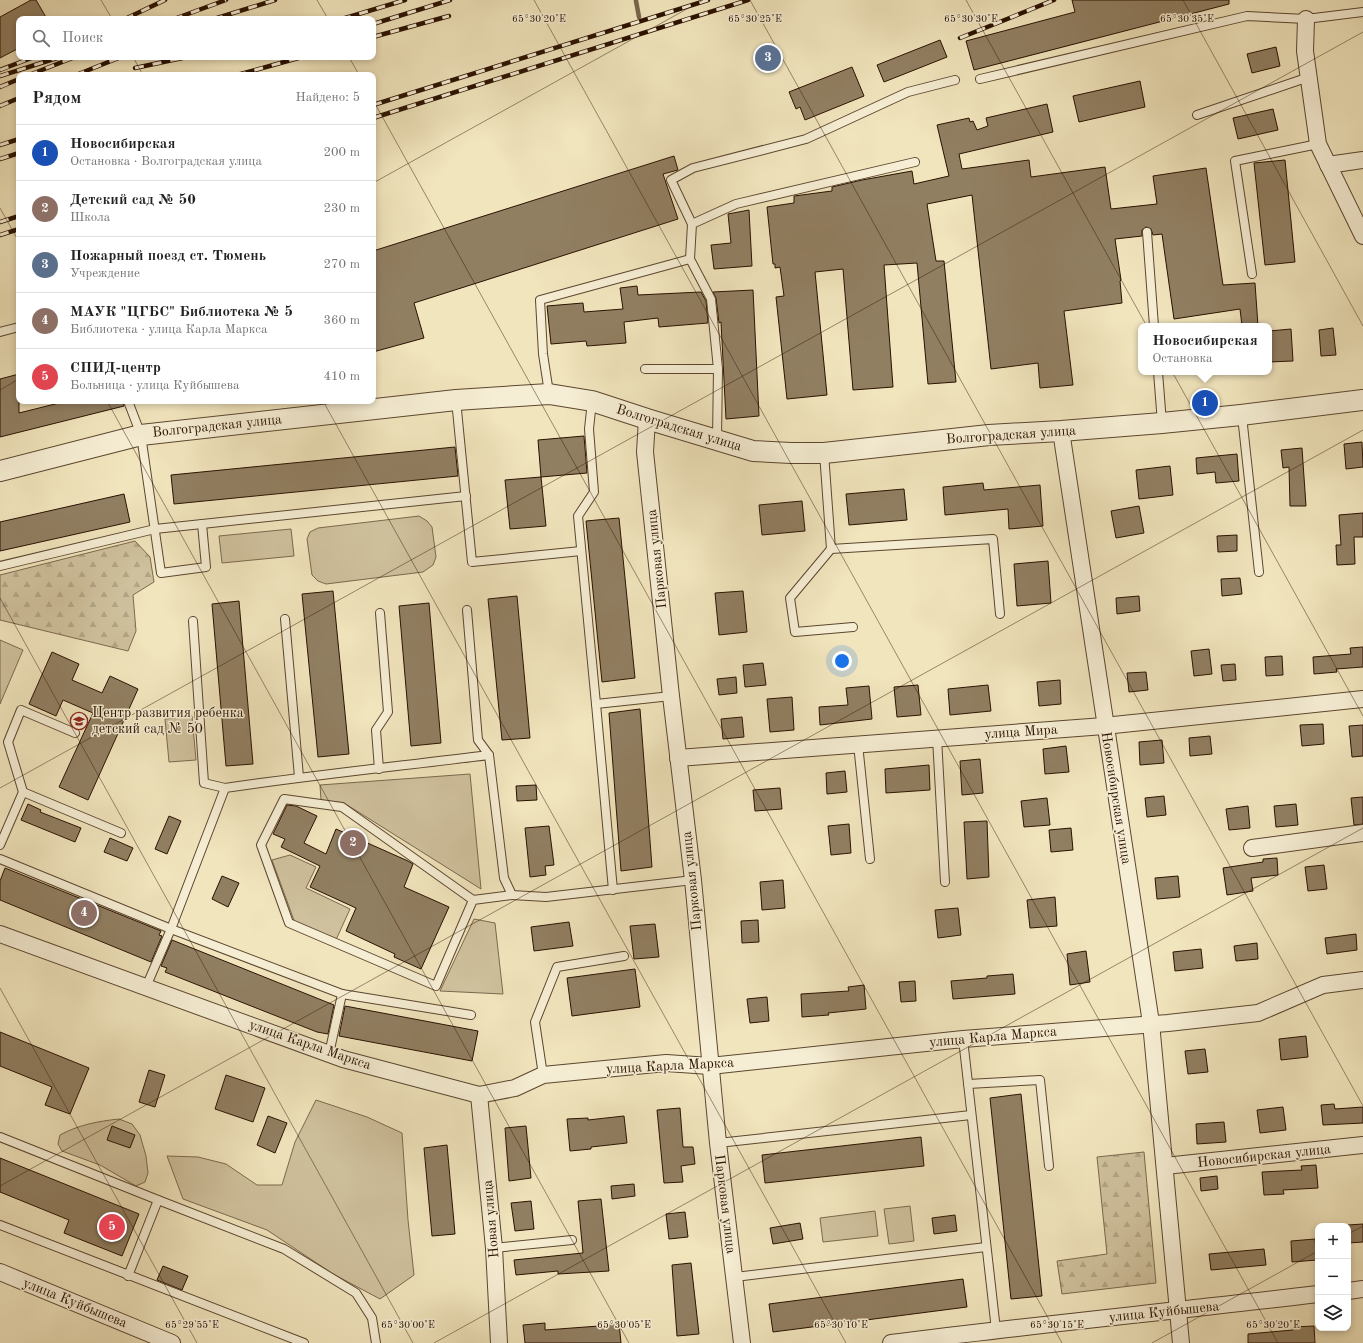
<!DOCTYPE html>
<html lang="ru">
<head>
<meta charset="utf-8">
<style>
  body { margin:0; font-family:"Old Standard TT",serif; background:#f6f6f6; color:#222 }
  .controls { position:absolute; right:12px; bottom:12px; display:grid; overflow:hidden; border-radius:8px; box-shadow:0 2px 6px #0003 }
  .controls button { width:36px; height:36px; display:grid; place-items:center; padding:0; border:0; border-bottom:1px solid #e0e0e0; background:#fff; color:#222; font:20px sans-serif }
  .you { position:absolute; left:842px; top:661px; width:14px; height:14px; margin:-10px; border:3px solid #fff; border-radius:50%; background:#1a73e8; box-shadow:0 0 0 6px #1a73e833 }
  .badge { display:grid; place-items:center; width:26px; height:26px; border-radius:50%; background:#8f2418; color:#fff; font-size:13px; font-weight:700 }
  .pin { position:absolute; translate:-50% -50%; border:2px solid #fff; box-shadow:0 1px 4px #0006 }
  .popup { position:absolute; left:1138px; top:323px; width:134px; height:52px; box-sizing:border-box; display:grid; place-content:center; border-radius:8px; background:#fff; filter:drop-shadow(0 1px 3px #0005); font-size:13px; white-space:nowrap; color:#767676 }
  .popup b { font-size:15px; color:#222 }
  .popup::after { content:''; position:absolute; left:50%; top:100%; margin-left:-8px; border:8px solid transparent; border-top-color:#fff }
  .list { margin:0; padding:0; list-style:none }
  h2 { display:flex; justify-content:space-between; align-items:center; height:52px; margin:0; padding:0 16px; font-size:17px }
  h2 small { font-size:13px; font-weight:400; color:#767676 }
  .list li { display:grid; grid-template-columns:26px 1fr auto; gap:12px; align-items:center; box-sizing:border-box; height:56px; padding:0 16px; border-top:1px solid #e0e0e0 }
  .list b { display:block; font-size:15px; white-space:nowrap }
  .list p { margin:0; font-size:13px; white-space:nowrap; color:#767676 }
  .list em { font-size:13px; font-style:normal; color:#767676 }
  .icon { flex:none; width:22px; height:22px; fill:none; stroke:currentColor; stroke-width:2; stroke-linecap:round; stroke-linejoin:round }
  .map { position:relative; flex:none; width:1363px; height:1343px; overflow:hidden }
  .search { position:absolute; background:#fff; box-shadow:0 2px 6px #0003; left:16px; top:16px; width:360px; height:44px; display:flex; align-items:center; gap:10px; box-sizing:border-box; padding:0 14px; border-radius:8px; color:#767676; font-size:15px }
  .panel { position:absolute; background:#fff; box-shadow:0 2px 6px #0003; left:16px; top:72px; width:360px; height:332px; border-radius:8px }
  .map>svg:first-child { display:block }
</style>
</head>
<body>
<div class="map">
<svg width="1363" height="1343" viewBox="0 0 1363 1343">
  <defs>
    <pattern id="forest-firs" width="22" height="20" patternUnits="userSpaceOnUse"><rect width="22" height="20" fill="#cfc19d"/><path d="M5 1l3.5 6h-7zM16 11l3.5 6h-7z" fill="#b2a585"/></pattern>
  </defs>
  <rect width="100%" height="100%" fill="#f1e5bd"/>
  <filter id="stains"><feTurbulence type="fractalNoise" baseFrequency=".005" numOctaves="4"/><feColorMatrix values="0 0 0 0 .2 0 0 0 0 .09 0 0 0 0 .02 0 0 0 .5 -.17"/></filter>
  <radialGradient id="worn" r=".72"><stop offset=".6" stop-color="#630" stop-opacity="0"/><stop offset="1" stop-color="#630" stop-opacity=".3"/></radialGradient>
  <g fill="#cfc19d" stroke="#7c694e">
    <path d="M419,516l8,5 5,6 4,30 -3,8 -10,7 -97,12 -8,-3 -6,-6 -5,-36 3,-7 8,-4z"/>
    <path d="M291,529l3,27 -72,7 -3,-27z"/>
    <path d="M0,640l23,10 -23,54z"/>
    <path d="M192,716l4,44 -27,2 -4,-43z"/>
    <path d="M470,774l11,115 -137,-86 -23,-3 -1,-15z"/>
    <path d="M290,855l26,12 -10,21 44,21 -15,33 -40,-19 -23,-63z"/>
    <path d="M474,919l21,4 8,71 -63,-3z"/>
    <path d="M316,1100l51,17 35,16 6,87 6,55 -34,24 -47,-25 -66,-44 -84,-31 -16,-43 31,1 28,7 31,21h25l13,-43z"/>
    <path d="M119,1119l13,5 8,11 6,21 2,17 -3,9 -9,4 -36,-21 -38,-14 -4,-7 2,-9c18,-10 39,-14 59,-16z"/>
    <path d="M910,1206l4,35 -25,3 -5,-35z"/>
    <path d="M875,1211l3,25 -55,6 -3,-24z"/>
  </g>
  <g fill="url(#forest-firs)" stroke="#7c694e">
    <path d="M135,541l15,16 4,25 -21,13 3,36 -8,20 -128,-31v-45z"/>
    <path d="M1144,1152l12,131 -94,11 -5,-33 50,-7 -10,-97z"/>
  </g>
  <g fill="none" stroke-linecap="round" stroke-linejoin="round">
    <path stroke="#79654b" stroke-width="4.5" d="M636,1l3,16"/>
  </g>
  <g fill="#917f62" stroke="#2a1100">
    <path d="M31,0h5l11,19h-28v29l-19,10v-41z"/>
    <path d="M1072,0h157v4l-255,66 -8,-29 109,-29z"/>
    <path d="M940,40l7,17 -63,25 -7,-17z"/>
    <path d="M1276,47l4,19 -28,7 -5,-19z"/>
    <path d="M852,67l12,29 -59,24 -5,-13 -4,2 -7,-17z"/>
    <path d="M1140,81l5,26 -66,15 -6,-26z"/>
    <path d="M1047,104l6,28 -94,22 3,15 67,-9 2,17 74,-10 6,42 46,-5 -4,-28 53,-8 17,117 32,-2 3,43h-16l-2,-17 -66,10 -12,-85 -9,1 -2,-6 -5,-2 -4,3v6l-27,3 6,41 -1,1 2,22 -58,8 9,74 -33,3 -2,-25 -47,6 -19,-174 -45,9 9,57h8l12,121 -28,2 -11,-121 -33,2 9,122 -40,3 -10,-121 -28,3 12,123 -40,4 -11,-102 8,-1 -4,-29 -5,1v-4h-2l-6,-57 27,-4v-7l38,-5v-4l30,-7 50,-9 2,13 35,-8 -12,-51 32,-7 1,4 3,-1 4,9 11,-4 -2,-8z"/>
    <path d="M1273,109l5,21 -40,9 -5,-21z"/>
    <path d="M674,156l4,14 -15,4 15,45 -264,84 10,35 -51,14v-101z"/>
    <path d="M1285,160l10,102 -30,3 -11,-102z"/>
    <path d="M749,210l3,56 -38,3 -3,-24 20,-2 -3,-29z"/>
    <path d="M637,286l1,9 63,-3 5,9 2,22 -49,4 -1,-9 -34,4 2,21 -39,3 -1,-5 -35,3 -4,-38 36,-3 1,9 39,-3 -3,-21z"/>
    <path d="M753,290l6,126 -33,3 -5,-97 -2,1 -3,-25 -3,-6z"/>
    <path d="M1333,328l3,27 -15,1 -2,-26z"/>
    <path d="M1291,329l2,32 -24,1v-31z"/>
    <path d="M19,374v39l48,-12h56l1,5 -124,31v-58z"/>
    <path d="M584,436l3,37 -46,4 -3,-37z"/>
    <path d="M1362,442l1,25 -17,2 -2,-25z"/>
    <path d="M455,447l3,29 -284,28 -3,-29z"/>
    <path d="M1302,448l4,58h-16l-1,-39 -6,1 -2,-18z"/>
    <path d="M1237,454l2,27 -23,2 -1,-11 -18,2 -1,-16z"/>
    <path d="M1170,466l3,29 -34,4 -3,-29z"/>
    <path d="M541,477l5,49 -36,3 -5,-49z"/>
    <path d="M983,483l1,7 56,-5 3,41 -34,3 -1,-20 -63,6 -2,-28z"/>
    <path d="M904,489l3,31 -58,5 -3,-31z"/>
    <path d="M124,494l6,28 -130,29v-29z"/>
    <path d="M802,501l3,30 -43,4 -3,-30z"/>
    <path d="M1139,506l5,27 -28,5 -5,-27z"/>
    <path d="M1363,513v24h-9l1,27 -18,1 -1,-20h5l-2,-30z"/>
    <path d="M619,518l16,160 -33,4 -16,-161z"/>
    <path d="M1237,535v16l-19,1 -1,-16z"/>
    <path d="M1048,561l3,42 -34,3 -3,-42z"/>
    <path d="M1240,578l2,16 -20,2 -1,-17z"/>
    <path d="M333,591l16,163 -31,3 -16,-163z"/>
    <path d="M743,591l4,41 -28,3 -4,-42z"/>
    <path d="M517,596l13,142 -28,2 -14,-141z"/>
    <path d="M1139,596l1,15 -23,3 -1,-16z"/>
    <path d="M239,601l14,163 -27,2 -14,-162z"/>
    <path d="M429,603l12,140 -30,3 -12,-140z"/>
    <path d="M1363,647v20l-27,2 1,3 -23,2 -1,-17 38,-3 -1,-6z"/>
    <path d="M1209,649l3,25 -18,2 -3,-25z"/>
    <path d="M52,652l27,12 -7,16 30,13 8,-17 28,13 -50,111 -29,-13 34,-74 -30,-13 -7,16 -27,-12z"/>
    <path d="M1282,656l1,19 -17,1 -1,-19z"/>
    <path d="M763,663l3,22 -21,2 -2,-22z"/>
    <path d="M1235,664l1,16 -13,1 -2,-16z"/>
    <path d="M1146,672l2,18 -19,2 -2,-19z"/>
    <path d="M736,677l1,16 -18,2 -2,-16z"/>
    <path d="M1060,680l1,24 -22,2 -2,-24z"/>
    <path d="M918,685l3,30 -24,2 -3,-30z"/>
    <path d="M988,685l3,26 -41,4 -2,-26z"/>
    <path d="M869,686l3,33 -52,6 -1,-18 29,-2 -2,-17z"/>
    <path d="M792,697l2,33 -24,2 -3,-33z"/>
    <path d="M640,709l12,158 -31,4 -12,-158z"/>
    <path d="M742,717l2,20 -21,2 -2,-20z"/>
    <path d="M1323,724l1,20 -22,2 -2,-21z"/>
    <path d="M1363,725v31l-11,1 -3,-31z"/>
    <path d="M1210,736l2,18 -22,2 -1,-18z"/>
    <path d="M1162,740l2,23 -24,2 -1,-23z"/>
    <path d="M1066,746l3,26 -24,2 -2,-25z"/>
    <path d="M980,759l3,34 -21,2 -2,-34z"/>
    <path d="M929,765l1,25 -44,3 -1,-24z"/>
    <path d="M845,771l2,21 -20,2 -1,-21z"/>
    <path d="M536,785l1,15 -20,1 -1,-15z"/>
    <path d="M780,788l2,21 -27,2 -2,-21z"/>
    <path d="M1164,796l2,19 -19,2 -2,-19z"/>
    <path d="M1363,797v27l-9,1 -3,-27z"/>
    <path d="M1047,798l3,27 -26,2 -3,-26z"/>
    <path d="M28,804l13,6 -1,2 41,16 -6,14 -54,-22z"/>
    <path d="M1296,804l2,21 -22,2 -2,-21z"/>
    <path d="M287,805l9,1 21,10 -13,27 22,11 10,-25 72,32 5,3 -9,23 45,20 -28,62 -27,-12 1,-3 -49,-23 10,-23 -46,-21 10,-21 -39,-19 4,-8 -12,-5z"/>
    <path d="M1248,806l2,22 -21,2 -3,-21z"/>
    <path d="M169,816l12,5 -14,33 -12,-5z"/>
    <path d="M987,821l2,56 -22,2 -3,-57z"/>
    <path d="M849,824l2,29 -20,2 -3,-29z"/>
    <path d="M549,826l5,39 -9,1 1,9 -16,2 -5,-49z"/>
    <path d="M1071,828l2,22 -22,2 -2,-22z"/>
    <path d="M110,838l23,10 -6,13 -23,-9z"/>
    <path d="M1277,858l1,17 -27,3 2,13 -26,4 -4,-27 40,-6v-3z"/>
    <path d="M1324,865l3,24 -19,2 -3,-24z"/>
    <path d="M5,868l156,63 -2,4 3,1 -11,26 -151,-62v-19z"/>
    <path d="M222,876l17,7 -11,24 -16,-8z"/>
    <path d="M1178,876l2,21 -23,2 -2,-21z"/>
    <path d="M783,880l2,28 -23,2 -2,-28z"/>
    <path d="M1055,897l2,29 -27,2 -3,-28z"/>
    <path d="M958,908l3,27 -23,3 -3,-28z"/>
    <path d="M758,920l1,22 -17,1 -1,-22z"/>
    <path d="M569,922l4,24 -39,5 -3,-24z"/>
    <path d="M655,924l4,33 -25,2 -4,-33z"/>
    <path d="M1356,934l1,16 -30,4 -2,-16z"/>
    <path d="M172,940l162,65 -6,29 -11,-2 -152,-60 2,-4 -6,-2z"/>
    <path d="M1257,943l1,16 -22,2 -2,-15z"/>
    <path d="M1201,949l2,19 -28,3 -2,-19z"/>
    <path d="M1086,951l4,31 -20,3 -3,-31z"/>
    <path d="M635,969l5,38 -68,9 -5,-38z"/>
    <path d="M1013,974l2,20 -62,5 -2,-18 36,-3v-2z"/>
    <path d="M915,981l1,20 -15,1 -2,-20z"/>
    <path d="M864,985l2,24 -38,4 1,2 -27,2 -1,-23 48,-3 -1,-4z"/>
    <path d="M767,997l2,24 -19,2 -3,-24z"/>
    <path d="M345,1006l133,25 -6,30 -133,-25z"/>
    <path d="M0,1032l89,36 -19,46 -25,-9 7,-18 -52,-21z"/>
    <path d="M1306,1036l2,21 -27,3 -2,-21z"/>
    <path d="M1205,1049l3,23 -20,2 -3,-23z"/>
    <path d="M149,1070l16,5 -10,32 -16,-5z"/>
    <path d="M226,1075l39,13 -12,34 -38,-13z"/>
    <path d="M1021,1094l21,202 -31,3 -21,-201z"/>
    <path d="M1334,1104l1,5 28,-2v16l-40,2 -2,-20z"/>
    <path d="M1283,1107l3,23 -26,3 -3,-23z"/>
    <path d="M680,1108l3,39h10l2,17 -14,2 2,16 -19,1 -7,-73z"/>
    <path d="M268,1116l19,7 -12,30 -18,-8z"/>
    <path d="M624,1116l3,27 -36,4v2l-21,2 -3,-32 21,-1v2z"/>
    <path d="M1224,1122l2,20 -29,2 -1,-20z"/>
    <path d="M112,1126l23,9 -5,13 -23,-8z"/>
    <path d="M526,1126l5,52 -22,3 -4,-53z"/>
    <path d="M921,1137l3,29 -159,17 -3,-28z"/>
    <path d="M447,1145l8,89 -23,2 -8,-88z"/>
    <path d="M0,1158l139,56 -17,42 -58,-23 5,-13 -69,-28z"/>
    <path d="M1316,1165l2,23 -35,2 1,4 -20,1 -2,-23 40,-2 -1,-4z"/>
    <path d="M1217,1176l1,13 -17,2 -1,-13z"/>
    <path d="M634,1184l1,12 -23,3 -1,-13z"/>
    <path d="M601,1199l8,72 -51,3v-3l-42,4 -2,-15 69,-7 -5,-52z"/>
    <path d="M531,1201l3,28 -19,2 -4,-28z"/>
    <path d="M685,1212l3,25 -19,2 -3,-25z"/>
    <path d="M955,1215l2,16 -23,3 -2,-16z"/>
    <path d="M800,1223l3,16 -30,5 -3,-16z"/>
    <path d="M1363,1224v18l-15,1v-18z"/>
    <path d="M1315,1239l2,21 -25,2 -1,-21z"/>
    <path d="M1264,1249l2,16 -55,5 -2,-16z"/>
    <path d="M691,1263l8,71 -22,2 -5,-71z"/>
    <path d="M163,1266l25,10 -6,14 -25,-10z"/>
    <path d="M963,1279l4,28 -194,25 -4,-28z"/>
    <path d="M545,1323v7l54,-4v-1l20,-2 2,20h-96l-2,-18z"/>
    <path d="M1314,1326l1,17h-67v-9l45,-4v-3z"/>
  </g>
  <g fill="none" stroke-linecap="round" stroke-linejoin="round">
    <defs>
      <g id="service">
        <path d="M980,79l267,-63 59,3 57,-7"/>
        <path d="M1197,115l112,-38"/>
        <path d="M692,224l-21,-44 22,-12 113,-29 102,-47 47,-12"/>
        <path d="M1147,232l7,94"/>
        <path d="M1252,274l-17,-113 83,-17"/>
        <path d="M0,332l19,-5"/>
        <path d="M645,369h73l-1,70"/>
        <path d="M718,369l-7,-70 -21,-40 2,-35 44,-20 179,-42"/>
        <path d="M1158,372l4,51"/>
        <path d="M549,393l-6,-39 -3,-54 150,-41"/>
        <path d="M456,400l16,162 109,-11"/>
        <path d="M128,401l13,34 20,138 45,-6 -4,-43"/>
        <path d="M592,401l-3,28 5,63 -16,24 18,188"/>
        <path d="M1242,416l17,156"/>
        <path d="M824,453l7,96 162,-10 7,75"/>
        <path d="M831,549l-41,49 5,34 58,-5"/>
        <path d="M0,566l155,-37 311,-33"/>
        <path d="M467,610l11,130 11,15 15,123 8,17 34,2 147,-17"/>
        <path d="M285,619l14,158"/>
        <path d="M193,621l11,162 21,5"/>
        <path d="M937,738l8,144"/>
        <path d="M858,744l12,115"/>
        <path d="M379,769l-3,-39 12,-18 -8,-99"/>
        <path d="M23,792l98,41"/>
        <path d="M0,845l23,-53 -15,-50 13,-32 54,23"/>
        <path d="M0,859l171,70 54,-141c88,-13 176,-22 264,-33"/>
        <path d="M613,890l-17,-186 75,-8"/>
        <path d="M473,900l-37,86 -147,-63 -28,-78 23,-46 58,8 131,93 39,-5"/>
        <path d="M146,987l25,-58 171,65 -13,60"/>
        <path d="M342,994l129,21"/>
        <path d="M963,1039l33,291"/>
        <path d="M543,1075l-8,-53 22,-55 67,-11"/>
        <path d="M968,1084l72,-4 9,86"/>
        <path d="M0,1137l158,63"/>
        <path d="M718,1143l253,-28"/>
        <path d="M0,1225l304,118"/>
        <path d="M494,1248l78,-8"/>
        <path d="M128,1276l30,-76 126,49 72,44 16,25 4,25"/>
        <path d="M735,1277l251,-30"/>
      </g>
      <g id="minor">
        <path d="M1306,19l-1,32 13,93 45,92"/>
        <path d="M1328,165l35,-5"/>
        <path d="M647,419l-2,33 26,244 22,184 25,263 24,200"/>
        <path d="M1061,431l90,592 30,320"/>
        <path d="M678,758l426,-32 259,-27"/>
        <path d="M1252,848l111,-15"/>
        <path d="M0,934l343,125 136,36 36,-7 28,-13 123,-12 44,3 253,-27 205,-16 90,-10 65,-28 40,-5"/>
        <path d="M479,1095l15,153 5,95"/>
        <path d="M1165,1166l198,-21"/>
        <path d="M0,1272l172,71"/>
        <path d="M1348,1291l15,-2"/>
        <path d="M891,1343c142,-18 285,-32 427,-49"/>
      </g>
      <path id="tertiary" d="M0,471l141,-36 315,-35 93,-6 43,7 55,18 106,32 38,2h33l165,-18 72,-4 101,-8 79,-8 122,-15"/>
    </defs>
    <use href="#service" stroke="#5c462f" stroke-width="10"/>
    <use href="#minor" stroke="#5c462f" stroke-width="18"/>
    <use href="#tertiary" stroke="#5c462f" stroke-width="22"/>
    <use href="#service" stroke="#f6eed4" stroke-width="8"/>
    <use href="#minor" stroke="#f6eed4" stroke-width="16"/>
    <use href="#tertiary" stroke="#f6eed4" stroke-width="20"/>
    <defs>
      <g id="rail">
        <path d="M125,19l40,-19"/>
        <path d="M174,19l52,-19"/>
        <path d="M214,19l61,-19"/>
        <path d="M342,19l63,-19"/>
        <path d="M373,24l77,-24"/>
        <path d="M373,37l76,-21"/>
        <path d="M960,38l94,-38"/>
        <path d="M135,68l52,-11"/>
        <path d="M0,70l34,-13"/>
        <path d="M29,75l46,-18"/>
        <path d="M76,75l45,-18"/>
        <path d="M237,75l65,-18"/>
        <path d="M0,76l60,-19"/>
        <path d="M0,87l19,-8"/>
        <path d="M373,105l335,-105"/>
        <path d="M0,106l19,-8"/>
        <path d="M373,118l375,-118"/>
        <path d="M0,145l19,-6"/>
        <path d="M0,159l19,-6"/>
        <path d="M0,222l19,-6"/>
        <path d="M0,235l19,-6"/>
      </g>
    </defs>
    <use href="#rail" stroke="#2a1100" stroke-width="4.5"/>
    <use href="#rail" stroke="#f6eed4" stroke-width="3" stroke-dasharray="9" stroke-linecap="butt"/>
  </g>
  <path fill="none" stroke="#2a1100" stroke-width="1" stroke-opacity="0.45" d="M101,0l11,19M317,0l11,19M534,0l744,1343M750,0l613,1106M966,0l397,716M1183,0l180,326M133,57l10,18M349,57l10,18M373,100l689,1243M373,183l330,-183M0,208l19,34M0,390l19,-11M107,401l522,942M323,401l523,942M0,598l413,745M0,788l1363,-756M0,988l197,355M0,1186l1363,-756M1348,1234l15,-8M434,1343l929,-515M1152,1343l166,-92"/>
  <defs>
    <symbol id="school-ring" viewBox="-11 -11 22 22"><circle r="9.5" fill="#f6eed4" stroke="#8f2418" stroke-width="1.5"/><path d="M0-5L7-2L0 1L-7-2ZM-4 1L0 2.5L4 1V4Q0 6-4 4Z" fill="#8f2418"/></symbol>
  </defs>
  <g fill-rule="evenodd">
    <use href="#school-ring" x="69" y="711" width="20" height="20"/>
  </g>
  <g text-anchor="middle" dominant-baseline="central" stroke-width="3" stroke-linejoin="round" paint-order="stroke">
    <g font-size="14" fill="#2a1100" stroke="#f6eed4">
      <text transform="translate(217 426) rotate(-6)">Волгоградская улица</text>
      <text transform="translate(679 428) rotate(17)">Волгоградская улица</text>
      <text transform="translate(1011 435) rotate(-4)">Волгоградская улица</text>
      <text transform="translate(657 559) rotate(-96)">Парковая улица</text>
      <text transform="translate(1021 732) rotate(-4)">улица Мира</text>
      <text transform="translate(1116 798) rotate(81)">Новосибирская улица</text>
      <text transform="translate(692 881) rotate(-96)">Парковая улица</text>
      <text transform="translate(993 1037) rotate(-5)">улица Карла Маркса</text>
      <text transform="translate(310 1045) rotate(19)">улица Карла Маркса</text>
      <text transform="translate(670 1066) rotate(-3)">улица Карла Маркса</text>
      <text transform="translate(1264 1156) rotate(-6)">Новосибирская улица</text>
      <text transform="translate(725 1204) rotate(83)">Парковая улица</text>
      <text transform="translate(491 1219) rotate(-95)">Новая улица</text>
      <text transform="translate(75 1303) rotate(22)">улица Куйбышева</text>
      <text transform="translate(1164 1312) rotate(-6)">улица Куйбышева</text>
    </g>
    <g font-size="14" fill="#2a1100" stroke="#f6eed4" text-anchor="start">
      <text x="92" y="713">Центр развития ребенка<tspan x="92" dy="16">детский сад № 50</tspan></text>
    </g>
  </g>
  <g font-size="10" text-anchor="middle" fill="#2a1100" stroke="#f6eed4" stroke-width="3" stroke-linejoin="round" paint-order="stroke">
    <text x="539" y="22">65°30'20"E</text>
    <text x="755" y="22">65°30'25"E</text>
    <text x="971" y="22">65°30'30"E</text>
    <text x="1187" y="22">65°30'35"E</text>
    <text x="192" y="1328">65°29'55"E</text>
    <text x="408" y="1328">65°30'00"E</text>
    <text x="624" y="1328">65°30'05"E</text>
    <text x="841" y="1328">65°30'10"E</text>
    <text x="1057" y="1328">65°30'15"E</text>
    <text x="1273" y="1328">65°30'20"E</text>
  </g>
  <rect width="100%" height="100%" filter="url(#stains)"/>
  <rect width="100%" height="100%" fill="url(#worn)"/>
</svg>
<div class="controls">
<button>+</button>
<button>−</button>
<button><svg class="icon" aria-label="layers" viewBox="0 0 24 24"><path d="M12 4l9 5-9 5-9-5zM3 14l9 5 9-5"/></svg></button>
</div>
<div class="you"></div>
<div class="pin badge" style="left:1205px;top:403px;background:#1a4fb4">1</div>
<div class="popup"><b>Новосибирская</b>Остановка</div>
<div class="pin badge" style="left:353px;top:843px;background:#8d6e63">2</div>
<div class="pin badge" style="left:768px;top:58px;background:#5c6f8a">3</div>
<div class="pin badge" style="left:84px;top:913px;background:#8d6e63">4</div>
<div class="pin badge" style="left:112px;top:1227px;background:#e0444e">5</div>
<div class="search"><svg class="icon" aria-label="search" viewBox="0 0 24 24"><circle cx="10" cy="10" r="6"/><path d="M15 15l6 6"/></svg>Поиск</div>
<section class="panel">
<h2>Рядом<small>Найдено: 5</small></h2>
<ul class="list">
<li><span class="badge" style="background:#1a4fb4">1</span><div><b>Новосибирская</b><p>Остановка · Волгоградская улица</p></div><em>200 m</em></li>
<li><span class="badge" style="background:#8d6e63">2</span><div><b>Детский сад № 50</b><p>Школа</p></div><em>230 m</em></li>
<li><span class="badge" style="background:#5c6f8a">3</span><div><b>Пожарный поезд ст. Тюмень</b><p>Учреждение</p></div><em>270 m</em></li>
<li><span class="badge" style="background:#8d6e63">4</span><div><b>МАУК &quot;ЦГБС&quot; Библиотека № 5</b><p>Библиотека · улица Карла Маркса</p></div><em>360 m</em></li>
<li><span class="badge" style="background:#e0444e">5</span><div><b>СПИД-центр</b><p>Больница · улица Куйбышева</p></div><em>410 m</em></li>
</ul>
</section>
</div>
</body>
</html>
